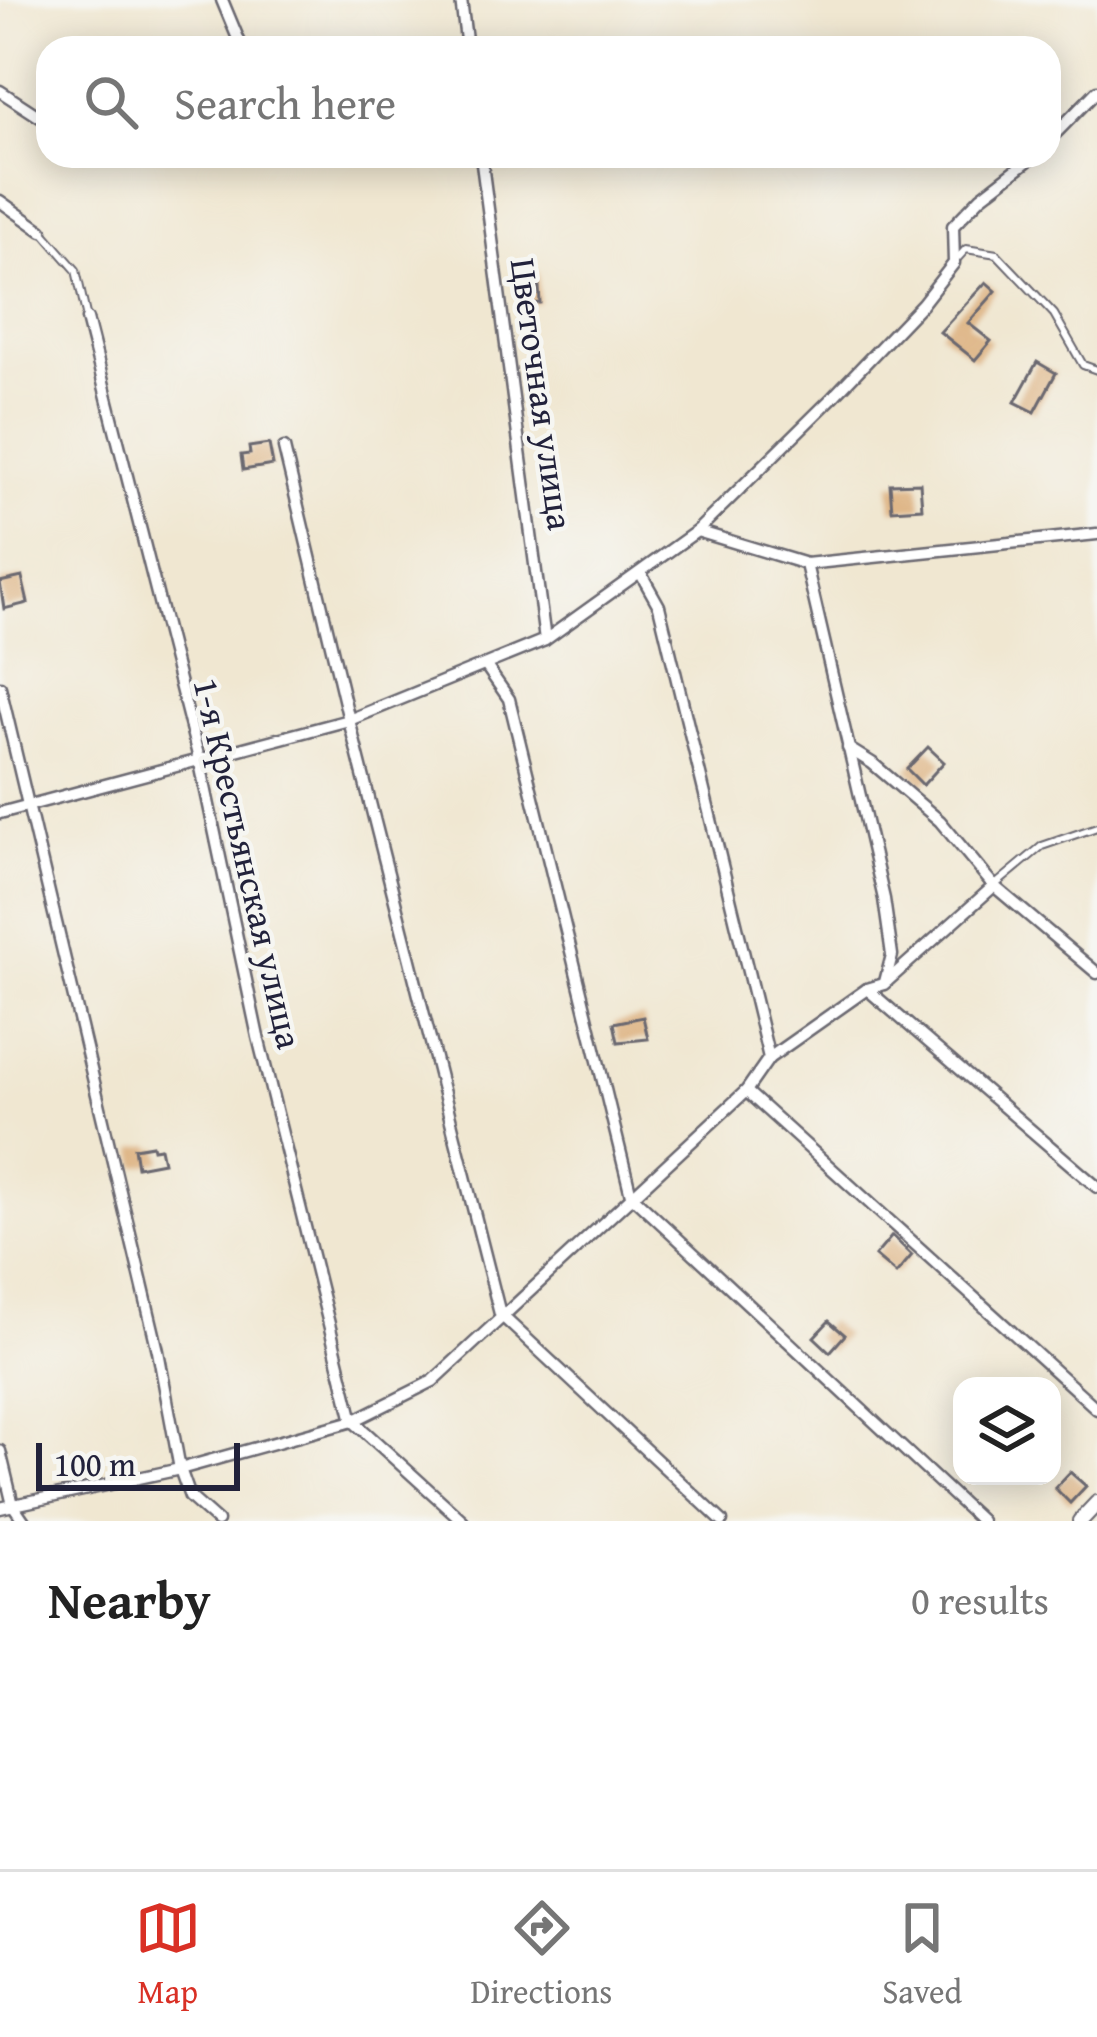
<!DOCTYPE html>
<html lang="en">
<head>
<meta charset="utf-8">
<style>
  body { margin:0; font-family:"Gentium Book Plus",serif; background:#f6f6f6; color:#222 }
  .controls { position:absolute; right:36px; bottom:36px; display:grid; overflow:hidden; border-radius:24px; box-shadow:0 6px 30px #0003 }
  .controls button { width:108px; height:108px; display:grid; place-items:center; padding:0; border:0; border-bottom:3px solid #e0e0e0; background:#fff; color:#222; font:60px sans-serif }
  .scale { position:absolute; left:36px; bottom:30px; width:204px; box-sizing:border-box; padding-left:12px; border:6px solid #22223b; border-top:0; font-size:33px; line-height:42px; white-space:nowrap; color:#22223b; -webkit-text-stroke:9px #f6f6f2; paint-order:stroke }
  .list { margin:0; padding:0; list-style:none }
  h2 { display:flex; justify-content:space-between; align-items:center; height:156px; margin:0; padding:0 48px; font-size:51px }
  h2 small { font-size:39px; font-weight:400; color:#767676 }
  .icon { flex:none; width:66px; height:66px; fill:none; stroke:currentColor; stroke-width:2; stroke-linecap:round; stroke-linejoin:round }
  .map { position:relative; flex:none; width:1097px; height:1521px; overflow:hidden }
  .search { position:absolute; background:#fff; box-shadow:0 6px 30px #0003; left:36px; right:36px; top:36px; height:132px; display:flex; align-items:center; gap:30px; box-sizing:border-box; padding:0 42px; border-radius:36px; color:#767676; font-size:45px }
  .sheet { height:348px; background:#fff }
  nav { display:flex; justify-content:space-around; align-items:center; box-sizing:border-box; height:168px; border-top:3px solid #e0e0e0; background:#fff; font-size:33px; color:#767676 }
  nav a { display:grid; justify-items:center; gap:6px }
  nav .on { color:#d93025 }
  .map>svg:first-child { display:block }
</style>
</head>
<body>
<div class="map">
<svg width="1097" height="1521" viewBox="0 0 1097 1521">
  <rect width="100%" height="100%" fill="#f6f6f2"/>
  <filter id="ink" filterUnits="userSpaceOnUse"><feTurbulence type="fractalNoise" baseFrequency=".00833" numOctaves="2"/><feDisplacementMap in="SourceGraphic" scale="24" xChannelSelector="R" yChannelSelector="G"/><feConvolveMatrix kernelMatrix="1 2 1 2 8 2 1 2 1" color-interpolation-filters="sRGB"/></filter>
  <filter id="wash" filterUnits="userSpaceOnUse"><feTurbulence type="fractalNoise" baseFrequency=".004" numOctaves="4" result="noise"/><feDisplacementMap in="SourceGraphic" scale="48" xChannelSelector="R" yChannelSelector="G"/><feGaussianBlur stdDeviation="2.7" result="paint"/><feColorMatrix in="noise" values="0 0 0 0 0 0 0 0 0 0 0 0 0 0 0 0 0 1.4 0 .05"/><feComposite in="paint" operator="in"/></filter>
  <g filter="url(#wash)">
    <rect width="100%" height="100%" fill="#f0e7d1"/>
    <g id="blocks">
      <g fill="#dfb789">
        <path d="M538,271l2,32 -18,2 -2,-33z"/>
        <path d="M986,282l10,9 -28,32 23,18 -16,19 -35,-28z"/>
        <path d="M1037,362l19,11 -21,39 -20,-10z"/>
        <path d="M269,444l4,21 -30,5 -2,-15 9,-1 -1,-7z"/>
        <path d="M920,483l2,25 -30,2 -2,-26z"/>
        <path d="M22,577l6,26 -24,6 -4,-27z"/>
        <path d="M928,747l16,15 -21,23 -16,-16z"/>
        <path d="M643,1017l5,22 -30,3 -4,-19z"/>
        <path d="M152,1145l1,4 7,-1 3,14 -26,5 -3,-19z"/>
        <path d="M892,1236l20,19 -16,19 -21,-18z"/>
        <path d="M829,1321l16,14 -15,17 -16,-15z"/>
        <path d="M1070,1472l16,14 -16,17 -15,-15z"/>
      </g>
    </g>
  </g>
  <g filter="url(#ink)">
    <use href="#blocks" fill-opacity="0" stroke="#6a6770" stroke-width="3"/>
    <g fill="none" stroke-linecap="round" stroke-linejoin="round">
      <defs>
        <g id="service">
          <path d="M42,231l34,39 11,49"/>
          <path d="M956,260l10,-11 31,5 57,60 29,51 14,5"/>
          <path d="M994,886l48,-40 55,-19"/>
        </g>
        <g id="minor">
          <path d="M222,0l20,48"/>
          <path d="M461,0l6,48"/>
          <path d="M0,91l40,26"/>
          <path d="M1049,140l48,-49"/>
          <path d="M481,156l64,484"/>
          <path d="M0,201l42,30"/>
          <path d="M87,319l113,444 58,274 95,384 110,100"/>
          <path d="M284,448l65,272 151,594 222,207"/>
          <path d="M697,531l109,33 291,-30"/>
          <path d="M806,564l78,335 8,56 -7,27"/>
          <path d="M641,574l18,32 110,452"/>
          <path d="M486,666l23,33 122,496 350,326"/>
          <path d="M0,687l158,664 22,118 10,28 27,24"/>
          <path d="M848,748l24,15 68,58 54,65 103,87"/>
          <path d="M0,813l349,-93 196,-80 152,-109 136,-134 89,-93 32,-41 -1,-37 28,-29 53,-41"/>
          <path d="M867,989l230,198"/>
          <path d="M746,1091l351,318"/>
          <path d="M0,1451l13,54 11,16"/>
          <path d="M0,1508l180,-39 173,-48 80,-40 313,-290 23,-33 98,-69 17,-5 110,-98"/>
        </g>
        <path id="tertiary" d="M1080,1521l17,-18"/>
      </defs>
      <use href="#service" stroke="#6a6770" stroke-width="10"/>
      <use href="#minor" stroke="#6a6770" stroke-width="15"/>
      <use href="#tertiary" stroke="#6a6770" stroke-width="18"/>
      <use href="#service" stroke="#fff" stroke-width="6"/>
      <use href="#minor" stroke="#fff" stroke-width="10"/>
      <use href="#tertiary" stroke="#fff" stroke-width="14"/>
    </g>
  </g>
  <g text-anchor="middle" dominant-baseline="central" stroke-width="9" stroke-linejoin="round" paint-order="stroke">
    <g font-size="36" fill="#22223b" stroke="#f6f6f2">
      <text transform="translate(543 394) rotate(82)">Цветочная улица</text>
      <text transform="translate(249 863) rotate(77)">1-я Крестьянская улица</text>
    </g>
  </g>
</svg>
<div class="controls">
<button><svg class="icon" aria-label="layers" viewBox="0 0 24 24"><path d="M12 4l9 5-9 5-9-5zM3 14l9 5 9-5"/></svg></button>
</div>
<div class="scale">100 m</div>
<div class="search"><svg class="icon" aria-label="search" viewBox="0 0 24 24"><circle cx="10" cy="10" r="6"/><path d="M15 15l6 6"/></svg>Search here</div>
</div>
<section class="sheet">
<h2>Nearby<small>0 results</small></h2>
<ul class="list">
</ul>
</section>
<nav>
<a class="on"><svg class="icon" aria-label="map" viewBox="0 0 24 24"><path d="M3 6l6-2 6 2 6-2v14l-6 2-6-2-6 2zM9 4v14M15 6v14"/></svg>Map</a>
<a><svg class="icon" aria-label="directions" viewBox="0 0 24 24"><path d="M12 3l9 9-9 9-9-9zM9 14v-3h6M13 9l2 2-2 2"/></svg>Directions</a>
<a><svg class="icon" aria-label="saved" viewBox="0 0 24 24"><path d="M7 4h10v16l-5-4-5 4z"/></svg>Saved</a>
</nav>
</body>
</html>
